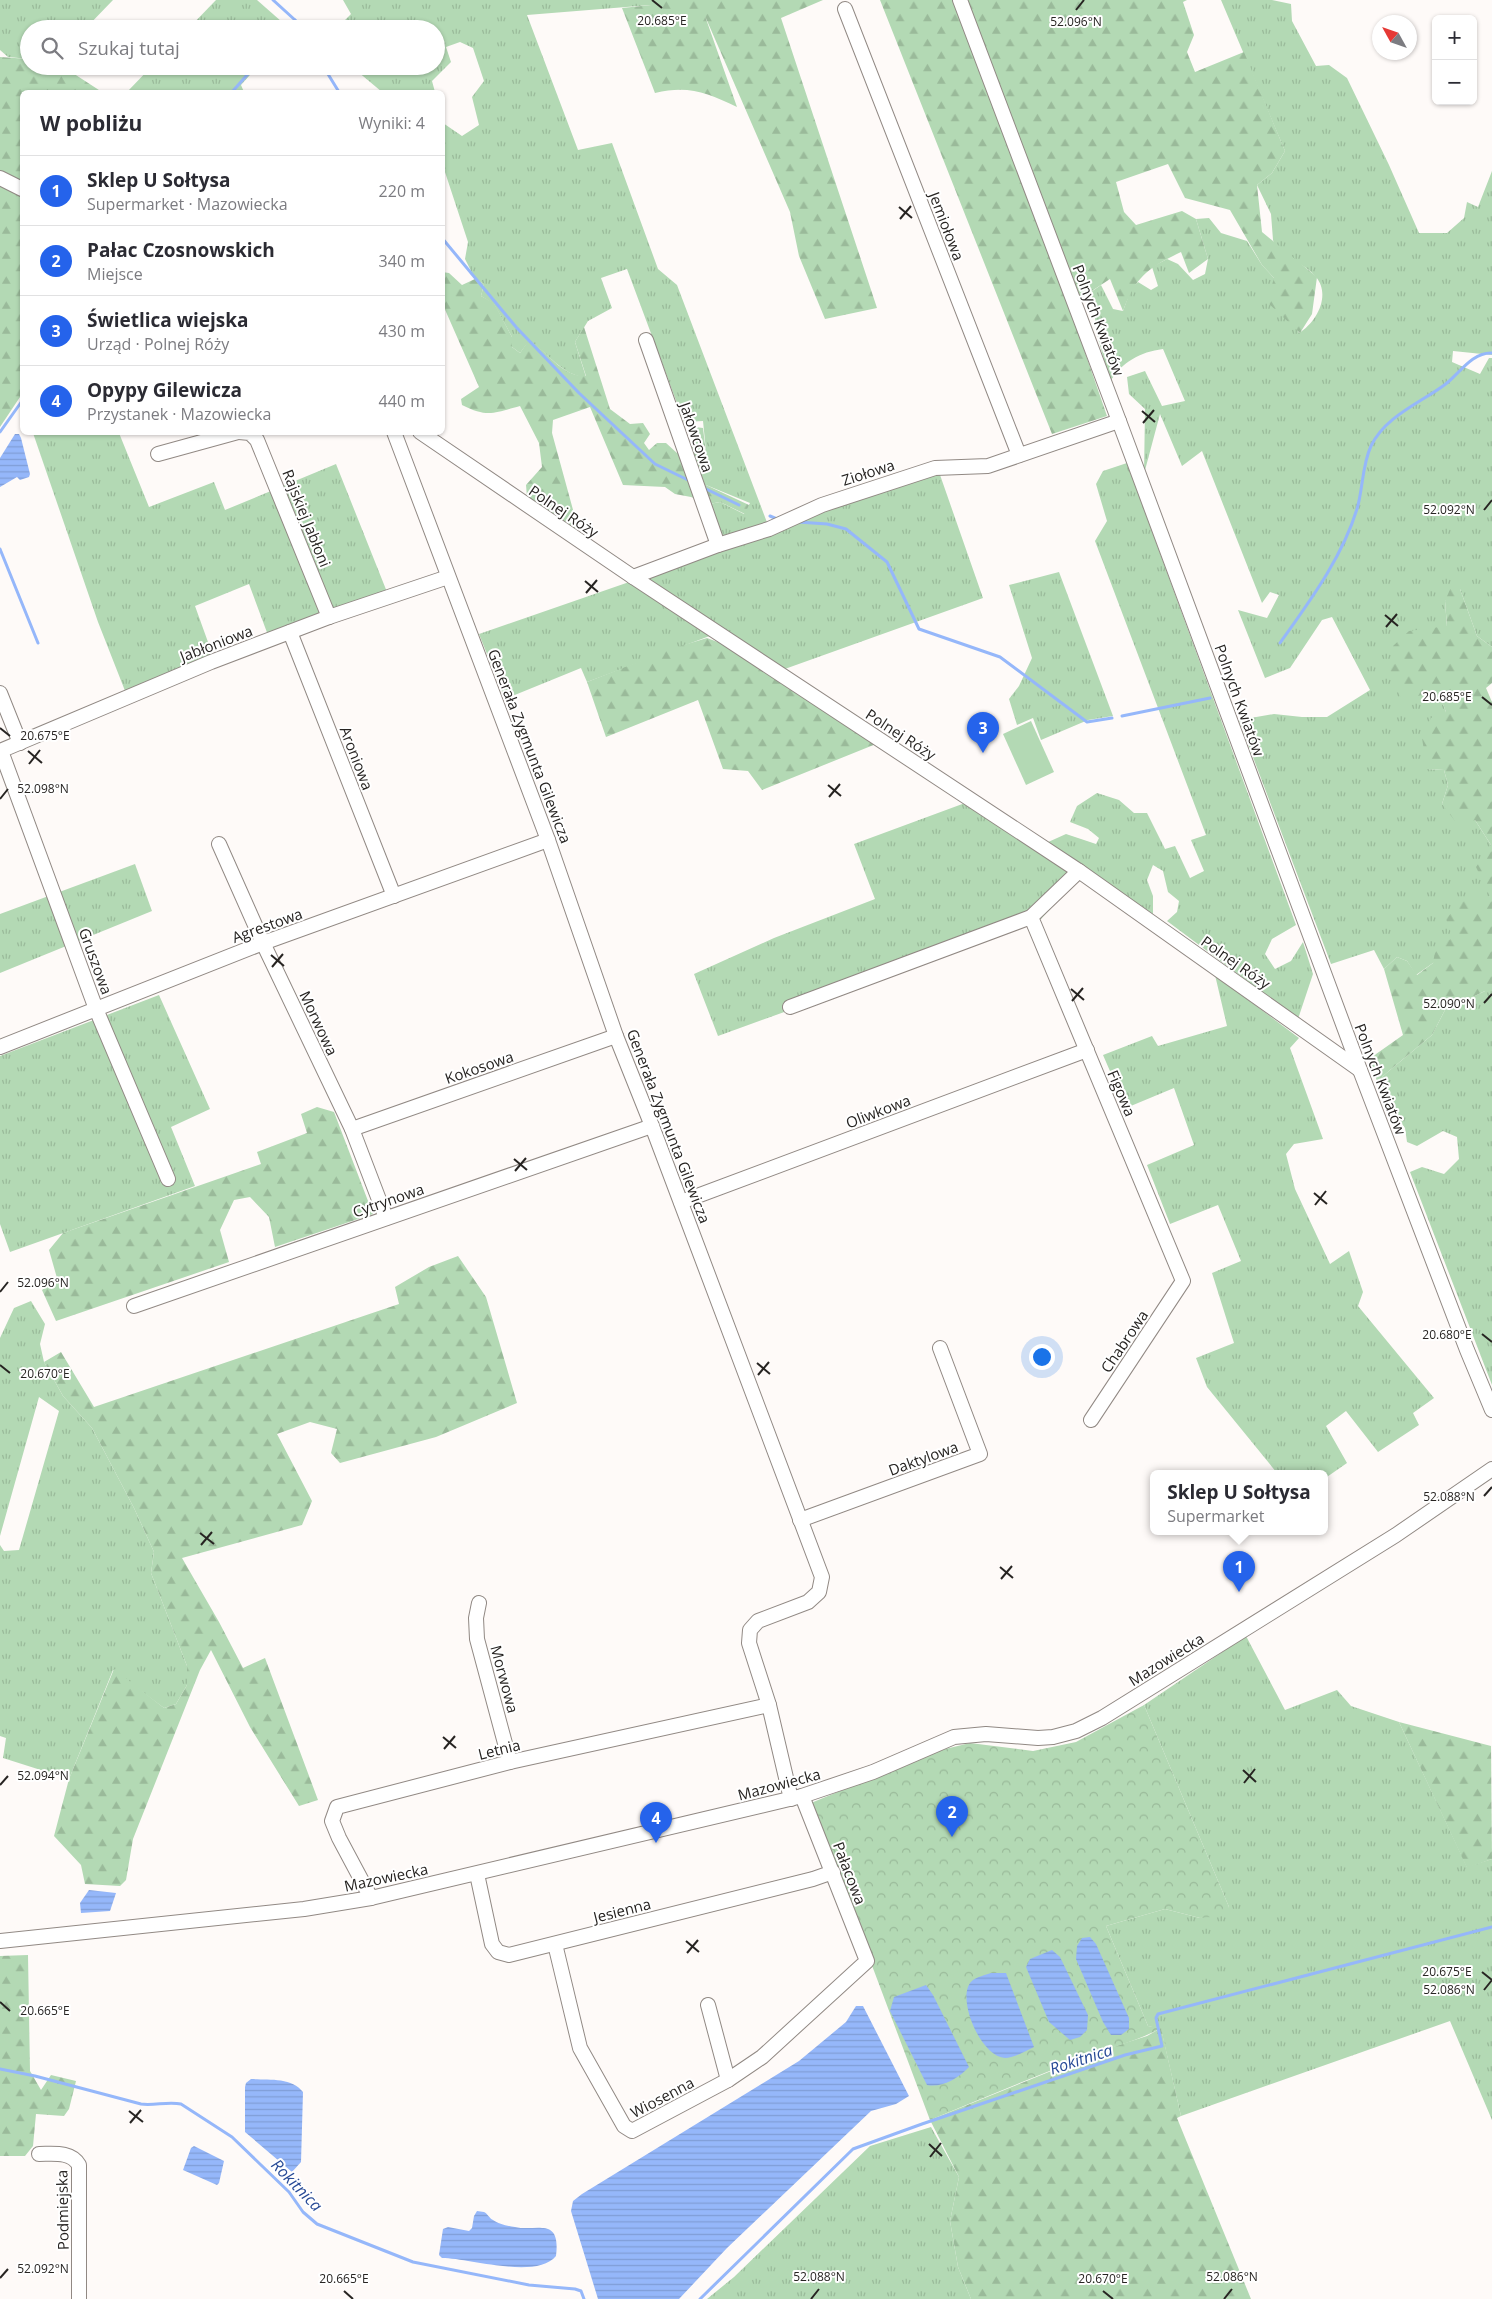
<!DOCTYPE html>
<html lang="pl">
<head>
<meta charset="utf-8">
<style>
  body { margin:0; font-family:"Open Sans",sans-serif; background:#f7f7f7; color:#2b2b33 }
  .controls { position:absolute; right:15px; top:15px; display:grid; overflow:hidden; border-radius:8px; box-shadow:0 1px 4px #0004 }
  .controls button { width:45px; height:45px; display:grid; place-items:center; padding:0; border:0; border-bottom:1px solid #e1e1e2; background:#fff; color:#2b2b33; font:25px sans-serif }
  .compass { position:absolute; left:1372px; top:15px; width:45px; height:45px; border-radius:50%; background:#fff; box-shadow:0 1px 4px #0004; rotate:310deg }
  .you { position:absolute; left:1041px; top:1356px; width:18px; height:18px; margin:-12px; border:4px solid #fff; border-radius:50%; background:#1a73e8; box-shadow:0 0 0 8px #1a73e833 }
  .badge { display:grid; place-items:center; width:32px; height:32px; border-radius:50%; background:#2563eb; color:#fff; font-size:16px; font-weight:700 }
  .pin { position:absolute; translate:-50% -41px; filter:drop-shadow(0 1px 2px #0008) }
  .pin::after { content:''; position:absolute; top:26px; width:18px; height:15px; background:inherit; clip-path:polygon(0 0,100% 0,50% 100%) }
  .popup { position:absolute; left:1150px; top:1470px; width:178px; height:65px; box-sizing:border-box; display:grid; place-content:center; border-radius:8px; background:#fff; filter:drop-shadow(0 1px 4px #0005); font-size:16px; white-space:nowrap; color:#7c7c81 }
  .popup b { font-size:19px; color:#2b2b33 }
  .popup::after { content:''; position:absolute; left:50%; top:100%; margin-left:-10px; border:10px solid transparent; border-top-color:#fff }
  .list { margin:0; padding:0; list-style:none }
  h2 { display:flex; justify-content:space-between; align-items:center; height:65px; margin:0; padding:0 20px; font-size:21px }
  h2 small { font-size:16px; font-weight:400; color:#7c7c81 }
  .list li { display:grid; grid-template-columns:32px 1fr auto; gap:15px; align-items:center; box-sizing:border-box; height:70px; padding:0 20px; border-top:1px solid #e1e1e2 }
  .list b { display:block; font-size:19px; white-space:nowrap }
  .list p { margin:0; font-size:16px; white-space:nowrap; color:#7c7c81 }
  .list em { font-size:16px; font-style:normal; color:#7c7c81 }
  .icon { flex:none; width:28px; height:28px; fill:none; stroke:currentColor; stroke-width:2; stroke-linecap:round; stroke-linejoin:round }
  .map { position:relative; flex:none; width:1492px; height:2299px; overflow:hidden }
  .search { position:absolute; background:#fff; box-shadow:0 1px 4px #0004; left:20px; top:20px; width:425px; height:55px; display:flex; align-items:center; gap:12px; box-sizing:border-box; padding:0 18px; border-radius:28px; color:#7c7c81; font-size:19px }
  .panel { position:absolute; background:#fff; box-shadow:0 1px 4px #0004; left:20px; top:90px; width:425px; height:345px; border-radius:8px }
  .map>svg:first-child { display:block }
</style>
</head>
<body>
<div class="map">
<svg width="1492" height="2299" viewBox="0 0 1492 2299">
  <defs>
    <pattern id="grass-tufts" width="24" height="20" patternUnits="userSpaceOnUse" patternTransform="scale(1.25)"><rect width="24" height="20" fill="#b3d9b4"/><path d="M3 7l-1-3M5 7V3M7 7l1-3M15 17l-1-3M17 17v-4M19 17l1-3" fill="none" stroke="#9aba9a"/></pattern>
    <pattern id="forest-firs" width="22" height="20" patternUnits="userSpaceOnUse" patternTransform="scale(1.25)"><rect width="22" height="20" fill="#b3d9b4"/><path d="M5 1l3.5 6h-7zM16 11l3.5 6h-7z" fill="#9aba9a"/></pattern>
    <pattern id="park-crowns" width="20" height="18" patternUnits="userSpaceOnUse" patternTransform="scale(1.25)"><rect width="20" height="18" fill="#b3d9b4"/><path d="M2 6a3 3 0 1 1 6 0M12 15a3 3 0 1 1 6 0" fill="none" stroke="#9aba9a"/></pattern>
    <pattern id="water-rules" width="6" height="5" patternUnits="userSpaceOnUse" patternTransform="scale(1.25)"><rect width="6" height="5" fill="#95b7fa"/><path d="M0 2.5h6" fill="none" stroke="#809dd6"/></pattern>
  </defs>
  <rect width="100%" height="100%" fill="#fefaf8"/>
  <g fill="url(#grass-tufts)">
    <path d="M0,0h113l-28,29h-56v30l-21,-2 -8,-7z"/>
    <path d="M216,0h41l33,29h-102z"/>
    <path d="M343,0h308v5l-124,10 51,135 34,-7 46,126 19,16 91,240 -48,15 -11,-36 11,-2 24,12 6,-11 -44,-18 1,-24 -4,-40 -19,1 -57,-153 -26,9 11,30 -24,13 -13,21 11,35c-24,-1 -37,-24 -57,-36l-9,12 -8,-6v-10l-18,-33 -13,-8 3,-12 -9,-5 -10,-20 3,-17 -25,-76v-43l19,13 17,-11 -7,-28 12,-16 -11,-33 -13,-6 -14,5 5,15 -19,19 3,11h-53l-31,-26h85v-37h-100l15,-15z"/>
    <path d="M1221,0h51l19,4 1,17 24,45 13,-1 18,13 42,87 30,68h28l17,-15 3,-16 11,5 14,-36v184l-39,-4 -1,11 28,12 9,-16h3v289l-15,-11 -17,-47 -15,12 2,26 -9,63 8,22 -18,57 16,1 4,15 -6,19 33,16 16,25 -1,51 -57,67 -17,12 -9,-14 -10,-4 -13,12 -10,-19 -43,14 -92,-244 35,-6 28,3h25l43,-27 -38,-73 -10,3 -32,48 -25,10 -27,-68 29,8 12,-23 -9,-3 -8,11 -60,-152 -20,15 -22,-52 -16,60 1,-65 -16,-15 -2,-17 18,-6 17,35 23,-5 -22,-52c-23,3 -41,13 -53,33l-12,-44 -7,-46 10,-7 12,24 10,2 8,-22 7,-7 13,8 7,-4 -6,-19 15,-8 11,5 15,16 12,-6 3,-15 -12,-40 13,-1 12,15 26,8 15,24 12,13 25,55c18,-11 32,-38 17,-56 -10,-12 -23,-17 -37,-21l-6,-16 -2,-26 -14,-29 15,-12 13,-22z"/>
    <path d="M152,66h106l-17,19 3,7h-117z"/>
    <path d="M33,433h86l30,74 65,-25 11,28 111,-46 55,138 -119,44 -23,-62 -54,22 22,61 -88,34 -31,-79z"/>
    <path d="M1127,463l169,462 -24,14 -7,15 10,15 16,-8 12,-19 10,32 -15,45 -131,-98 10,-9 2,-11 -11,-9 -5,-21 -10,-6 -6,15 6,16v18l-107,-71 20,-9 30,10 3,-6 -11,-9 -18,-7 7,-16 20,-13 22,7 15,13h13l18,36 10,-3 15,32 14,-7 -13,-31 15,-5 -111,-294 12,-20 -11,-37 7,-13z"/>
    <path d="M939,472l44,126 -201,72 -59,-39 -136,51 -6,-14 -76,31 -26,-65 179,-62 163,-62z"/>
    <path d="M1059,572l54,144 -25,4 -47,20 -8,-22 -16,7 -8,-26 10,-13 13,-28 -23,-73z"/>
    <path d="M965,803l103,68 5,13 -32,35 -323,117 -24,-62 80,-36 101,-39 -21,-55z"/>
    <path d="M135,864l17,47 -152,62v-59z"/>
    <path d="M1215,975l84,63 -9,10 33,91 -29,5 -8,10 9,35 35,75 19,-13 14,41 -5,14 76,92 -21,15 6,12 -41,27 -32,-41 -20,15 21,37 -23,16v-6h-47l-70,-86 -11,-29 38,-15 -22,-70 29,-12 -23,-56 -48,19 -23,-59 47,-20 -20,-57 -48,20 -23,-53 49,-19 6,10 69,-20z"/>
    <path d="M1485,991h7v394l-82,-213 12,-5 22,7 15,-15 -2,-22 -14,-6 -26,15 -10,-4 -2,-14 -18,-25 -10,-22 55,-46 13,-25z"/>
    <path d="M159,995l51,114 -39,18 24,59 -185,66 -10,-28v-168z"/>
    <path d="M31,1301l14,23 -5,20 4,18 19,34 29,32 42,80 20,44 -3,21 36,93v19l-11,19 -12,4 -51,-38 -44,109 -66,-21 3,-20 -6,-2v-191l4,6 15,-1 40,-139 -20,-14 -39,139v-198l14,-30z"/>
    <path d="M1246,1636l39,74 52,-20 14,16 48,16 68,145 25,-8v261l-42,-99 -269,95 -20,-87 -13,-3 -42,-100 59,-17 35,9 29,-11 -85,-202z"/>
    <path d="M931,2127l28,50 -9,44 8,46 13,32h-264l27,-22 136,-131z"/>
  </g>
  <g fill="url(#forest-firs)">
    <path d="M651,0h172l-42,18 96,290 -52,11 -26,-63 -9,-44 -85,-196 32,91c-30,-14 -48,-22 -82,-14l-33,-85 29,-3z"/>
    <path d="M880,0h307l-4,2 11,33 -7,17 8,20 49,-20 41,99 -13,22 -15,12 5,47 55,45 -5,37 -12,19 -33,-31 7,-24 -12,-13 -32,-55 -45,-12 -17,-34 -52,18 8,30 12,13 46,-14 14,8 12,40 -19,14 -8,-21c-33,16 -45,24 -58,59l-13,-32 -41,27 38,110 -55,18z"/>
    <path d="M0,57l29,2v7h33l40,26h-80v302l-22,33z"/>
    <path d="M442,272l7,1 13,12 13,-6 9,5 -3,12 13,7 18,34v10l8,6 9,-13c19,12 33,37 57,36l-11,-34 9,-15 26,82 20,15 13,-1 7,11 -6,9 5,7 8,-7h9l11,10 16,-6 2,-20 8,1 4,33 13,5 -3,10h-9l-2,9 43,20 -4,9 -25,-12 -11,2 -18,-7 -16,-3 -10,-7 -42,-2 -33,-78 -37,13 -1,13 26,95 -4,5 -47,-36 -1,-12 16,-18 -3,-24 -19,-37c-26,7 -32,12 -58,-1l-1,-6 18,-12 -36,-82z"/>
    <path d="M1451,587l9,2 17,47 15,11v36l-6,5 6,14v289h-7l-40,19 -13,25 -55,46 -8,-22 34,-24 -19,-66 13,-12 10,4 10,14 16,-12 3,-17 17,-8 -7,-19 14,-17 30,-6 -14,-29 15,-22 -16,-25 -17,5 -16,-21 6,-19 -4,-15 -17,-1 -5,-31 9,-20 15,-6 -8,-21 -36,9 -12,-26 3,-28 16,-15 38,-5 -2,-25z"/>
    <path d="M707,638l16,6 153,100 -114,46 -14,-19 -25,-2 -25,-69 -92,37 -19,-55 87,-34z"/>
    <path d="M317,1107l17,5 39,102 -98,33 -6,-30 -19,-20 -16,3 -14,30 9,32 -173,59 -14,-31 15,-12 -8,-28 14,-17 198,-69 -4,-12 50,-19 -6,-19z"/>
    <path d="M458,1256l28,41 31,106 -81,34 -96,26 -9,-10 6,-24 -27,-7 -33,12 35,67 -10,24 -120,33 37,64 24,46 22,-10 53,142 -19,6 -49,-79 -39,-77 -11,20 -67,169 -7,41 -6,6 -35,-2 -4,-19 -27,-29 15,-57 45,-110 50,39 12,-4 11,-19v-19l-36,-93 3,-21 -20,-44 -42,-80 -29,-32 -19,-34 17,-10 33,55 305,-103 -4,-17 34,-20z"/>
    <path d="M1399,1722l92,24 1,113 -25,9z"/>
    <path d="M28,1955l2,116 11,19 10,-15 25,6 -7,28 -5,7 -28,-2 -3,32 -8,10h-25v-200z"/>
    <path d="M1161,2028l20,88 -4,2 74,181h-280l-13,-32 -8,-46 9,-44 -29,-57 173,-70 44,-14z"/>
  </g>
  <path fill="url(#park-crowns)" d="M1144,1705l85,202 -6,9 -23,2 -35,-9 -59,17 42,100 13,2c-25,14 -53,20 -79,30 -51,20 -101,41 -152,62l-119,-317 126,-52 33,-8 63,8 43,-9z"/>
  <path fill="#b3d9b4" d="M1031,721l23,51 -28,13 -23,-51z"/>
  <g fill="url(#water-rules)">
    <path d="M15,434h4l2,4 9,36 -1,3 -9,3 -3,-3 -17,10v-29z"/>
    <path d="M89,1890l27,3 -6,18 -29,2 -1,-10z"/>
    <path d="M1090,1937l6,7 33,74v11l-8,6h-10l-8,-13 -27,-63 1,-13 5,-8z"/>
    <path d="M1052,1950l8,7 28,58 -1,15 -7,7 -10,3 -21,-18 -23,-55 4,-8z"/>
    <path d="M991,1973h15l28,74c-8,4 -20,11 -29,11 -25,-1 -51,-64 -32,-78 4,-3 12,-5 18,-7z"/>
    <path d="M926,1985l7,10 36,72c-10,11 -27,21 -42,18l-37,-74 4,-14z"/>
    <path d="M856,2006h7l46,90 -13,8 -25,7 -144,137 -48,51h-81l-27,-88 2,-10 9,-7 217,-133 47,-39z"/>
    <path d="M251,2079c17,1 41,-2 52,13l-2,70 -9,10 -47,-40v-45l1,-4z"/>
    <path d="M194,2146l30,15 -5,22 -2,2 -34,-15 8,-22z"/>
    <path d="M477,2211l7,1c4,2 5,6 9,8 5,4 15,6 22,7 21,5 46,-11 41,29 -20,24 -86,2 -114,2l-3,-3 4,-26 5,-2 21,4 3,-3 2,-12z"/>
  </g>
  <g fill="none" stroke-linecap="round" stroke-linejoin="round">
    <g stroke="#95b7fa" stroke-width="3">
      <path d="M273,0l22,20 -8,9"/>
      <path d="M295,20l5,9"/>
      <path d="M323,66l16,26"/>
      <path d="M232,92l23,-26"/>
      <path d="M442,238l74,89 63,66 76,71 35,17"/>
      <path d="M0,432l22,-31"/>
      <path d="M702,487l37,18"/>
      <path d="M770,516l7,3"/>
      <path d="M798,522l29,2 19,5 41,33 32,67 81,28 87,65 25,-4"/>
      <path d="M0,549l38,94"/>
      <path d="M1280,643c29,-41 62,-85 77,-134 6,-20 5,-44 14,-63 14,-29 47,-42 72,-60 15,-10 28,-34 49,-33"/>
      <path d="M1122,716l88,-18"/>
      <path d="M0,2069l35,7 106,28c13,2 27,-3 40,0l51,33 57,55 14,20 14,12 96,38 116,23 46,4 6,2 3,8"/>
      <path d="M700,2299l153,-150 69,-25 203,-69 37,-9 -6,-28 2,-4 334,-87"/>
    </g>
    <defs>
      <g id="minor">
        <path d="M960,0l159,421 241,649 107,280 25,60"/>
        <path d="M845,9l174,446"/>
        <path d="M0,178l22,11"/>
        <path d="M646,340l72,205"/>
        <path d="M239,432l11,1 7,7 72,177"/>
        <path d="M394,432l154,408 68,196 36,90 170,451 -3,15 -11,10 -50,19 -8,9 -1,13 20,62 22,94"/>
        <path d="M420,432l213,145 446,294 281,199"/>
        <path d="M158,454l80,-22"/>
        <path d="M633,577l85,-32 51,-16 53,-24 113,-37 53,-2 131,-45"/>
        <path d="M290,632l104,264"/>
        <path d="M0,693l20,50"/>
        <path d="M0,751l211,-89 118,-45 119,-40"/>
        <path d="M1,751l95,258 72,170"/>
        <path d="M219,844l44,99 89,186 34,89"/>
        <path d="M1031,917l152,364 -92,139"/>
        <path d="M790,1007l241,-90 48,-46"/>
        <path d="M0,1047l263,-104 285,-103"/>
        <path d="M352,1129l264,-93"/>
        <path d="M681,1202l406,-152"/>
        <path d="M134,1306l518,-180"/>
        <path d="M800,1520l180,-66 -40,-106"/>
        <path d="M479,1603l-3,15 1,21 33,123"/>
        <path d="M477,1874l15,70 6,8 11,3 304,-76 20,-7"/>
        <path d="M371,1898l-32,-60 -7,-17 5,-14 173,-45 259,-57"/>
        <path d="M0,1941l304,-32 67,-11 431,-102 71,-24 81,-35 32,-3 52,4 15,-1 23,-6 26,-13 294,-183 96,-66"/>
        <path d="M555,1944l25,104 44,78 8,5 96,-51 34,-23 105,-96 -65,-165"/>
        <path d="M708,2005l20,75"/>
        <path d="M39,2154c14,0 32,-3 40,11v134"/>
      </g>
    </defs>
    <use href="#minor" stroke="#918984" stroke-width="16"/>
    <use href="#minor" stroke="#fff" stroke-width="14"/>
  </g>
  <path fill="none" stroke="#272422" stroke-width="2" d="M652,0l10,8M1076,10l8,-10M899,207l13,11M900,219l11,-13M1142,411l13,11M1143,423l11,-13M1484,510l8,-10M585,581l13,11M586,593l11,-13M1385,615l13,11M1386,627l11,-13M1482,697l10,8M0,728l10,8M28,751l14,12M29,764l11,-14M828,785l13,11M829,797l11,-13M0,799l8,-10M271,955l13,11M272,967l11,-13M1071,989l13,11M1072,1001l11,-13M1484,1003l8,-9M514,1159l13,11M515,1171l11,-13M1314,1193l13,11M1315,1205l11,-14M0,1292l8,-10M1482,1334l10,8M757,1363l13,11M0,1365l10,8M758,1375l11,-13M1484,1496l8,-9M200,1533l14,11M201,1545l11,-13M1000,1567l13,11M1001,1579l11,-13M443,1737l13,11M444,1749l11,-13M1243,1770l13,12M1244,1783l11,-14M0,1785l8,-9M686,1941l13,11M687,1953l11,-13M1482,1972l10,8M1484,1990l8,-10M0,2002l10,9M129,2111l14,11M130,2123l11,-13M929,2144l13,12M930,2157l11,-14M0,2278l8,-9M344,2291l9,8M1103,2291l10,8M811,2299l8,-10M1224,2299l8,-10"/>
  <g text-anchor="middle" dominant-baseline="central" stroke-width="4" stroke-linejoin="round" paint-order="stroke">
    <g font-size="15" fill="#272422" stroke="#fff">
      <text transform="translate(947 226) rotate(69)">Jemiołowa</text>
      <text transform="translate(1099 320) rotate(69)">Polnych Kwiatów</text>
      <text transform="translate(697 437) rotate(71)">Jałowcowa</text>
      <text transform="translate(868 472) rotate(-18)">Ziołowa</text>
      <text transform="translate(564 511) rotate(34)">Polnej Róży</text>
      <text transform="translate(307 518) rotate(68)">Rajskiej Jabłoni</text>
      <text transform="translate(216 643) rotate(-21)">Jabłoniowa</text>
      <text transform="translate(1240 700) rotate(70)">Polnych Kwiatów</text>
      <text transform="translate(901 734) rotate(33)">Polnej Róży</text>
      <text transform="translate(530 746) rotate(69)">Generała Zygmunta Gilewicza</text>
      <text transform="translate(357 758) rotate(69)">Aroniowa</text>
      <text transform="translate(267 925) rotate(-20)">Agrestowa</text>
      <text transform="translate(96 961) rotate(70)">Gruszowa</text>
      <text transform="translate(1236 962) rotate(35)">Polnej Róży</text>
      <text transform="translate(319 1023) rotate(65)">Morwowa</text>
      <text transform="translate(479 1067) rotate(-19)">Kokosowa</text>
      <text transform="translate(1381 1079) rotate(69)">Polnych Kwiatów</text>
      <text transform="translate(1122 1093) rotate(67)">Figowa</text>
      <text transform="translate(878 1111) rotate(-21)">Oliwkowa</text>
      <text transform="translate(669 1126) rotate(69)">Generała Zygmunta Gilewicza</text>
      <text transform="translate(388 1200) rotate(-19)">Cytrynowa</text>
      <text transform="translate(1124 1341) rotate(-56)">Chabrowa</text>
      <text transform="translate(923 1458) rotate(-20)">Daktylowa</text>
      <text transform="translate(1166 1659) rotate(-32)">Mazowiecka</text>
      <text transform="translate(505 1679) rotate(75)">Morwowa</text>
      <text transform="translate(499 1749) rotate(-14)">Letnia</text>
      <text transform="translate(779 1784) rotate(-15)">Mazowiecka</text>
      <text transform="translate(850 1873) rotate(69)">Pałacowa</text>
      <text transform="translate(386 1877) rotate(-12)">Mazowiecka</text>
      <text transform="translate(622 1910) rotate(-14)">Jesienna</text>
      <text transform="translate(662 2097) rotate(-28)">Wiosenna</text>
      <text transform="translate(62 2210) rotate(-91)">Podmiejska</text>
    </g>
    <g font-size="16" font-style="italic" fill="#274a96" stroke="#fff">
      <text transform="translate(1081 2059) rotate(-18)">Rokitnica</text>
      <text transform="translate(297 2185) rotate(46)">Rokitnica</text>
    </g>
  </g>
  <g font-size="12" text-anchor="middle" fill="#272422" stroke="#fff" stroke-width="4" stroke-linejoin="round" paint-order="stroke">
    <text x="662" y="25">20.685°E</text>
    <text x="1076" y="26">52.096°N</text>
    <text x="1449" y="514">52.092°N</text>
    <text x="1447" y="701">20.685°E</text>
    <text x="45" y="740">20.675°E</text>
    <text x="43" y="793">52.098°N</text>
    <text x="1449" y="1008">52.090°N</text>
    <text x="43" y="1287">52.096°N</text>
    <text x="1447" y="1339">20.680°E</text>
    <text x="45" y="1378">20.670°E</text>
    <text x="1449" y="1501">52.088°N</text>
    <text x="43" y="1780">52.094°N</text>
    <text x="1447" y="1976">20.675°E</text>
    <text x="1449" y="1994">52.086°N</text>
    <text x="45" y="2015">20.665°E</text>
    <text x="43" y="2273">52.092°N</text>
    <text x="819" y="2281">52.088°N</text>
    <text x="1232" y="2281">52.086°N</text>
    <text x="344" y="2283">20.665°E</text>
    <text x="1103" y="2283">20.670°E</text>
  </g>
</svg>
<div class="controls">
<button>+</button>
<button>−</button>
</div>
<svg class="compass" viewBox="-18 -18 36 36"><path d="M0-13l5 13h-10z" fill="#e53935"/><path d="M0 13l5-13h-10z" fill="#7c7c81"/></svg>
<div class="you"></div>
<div class="pin badge" style="left:1239px;top:1592px">1</div>
<div class="popup"><b>Sklep U Sołtysa</b>Supermarket</div>
<div class="pin badge" style="left:952px;top:1837px">2</div>
<div class="pin badge" style="left:983px;top:753px">3</div>
<div class="pin badge" style="left:656px;top:1843px">4</div>
<div class="search"><svg class="icon" aria-label="search" viewBox="0 0 24 24"><circle cx="10" cy="10" r="6"/><path d="M15 15l6 6"/></svg>Szukaj tutaj</div>
<section class="panel">
<h2>W pobliżu<small>Wyniki: 4</small></h2>
<ul class="list">
<li><span class="badge">1</span><div><b>Sklep U Sołtysa</b><p>Supermarket · Mazowiecka</p></div><em>220 m</em></li>
<li><span class="badge">2</span><div><b>Pałac Czosnowskich</b><p>Miejsce</p></div><em>340 m</em></li>
<li><span class="badge">3</span><div><b>Świetlica wiejska</b><p>Urząd · Polnej Róży</p></div><em>430 m</em></li>
<li><span class="badge">4</span><div><b>Opypy Gilewicza</b><p>Przystanek · Mazowiecka</p></div><em>440 m</em></li>
</ul>
</section>
</div>
</body>
</html>
